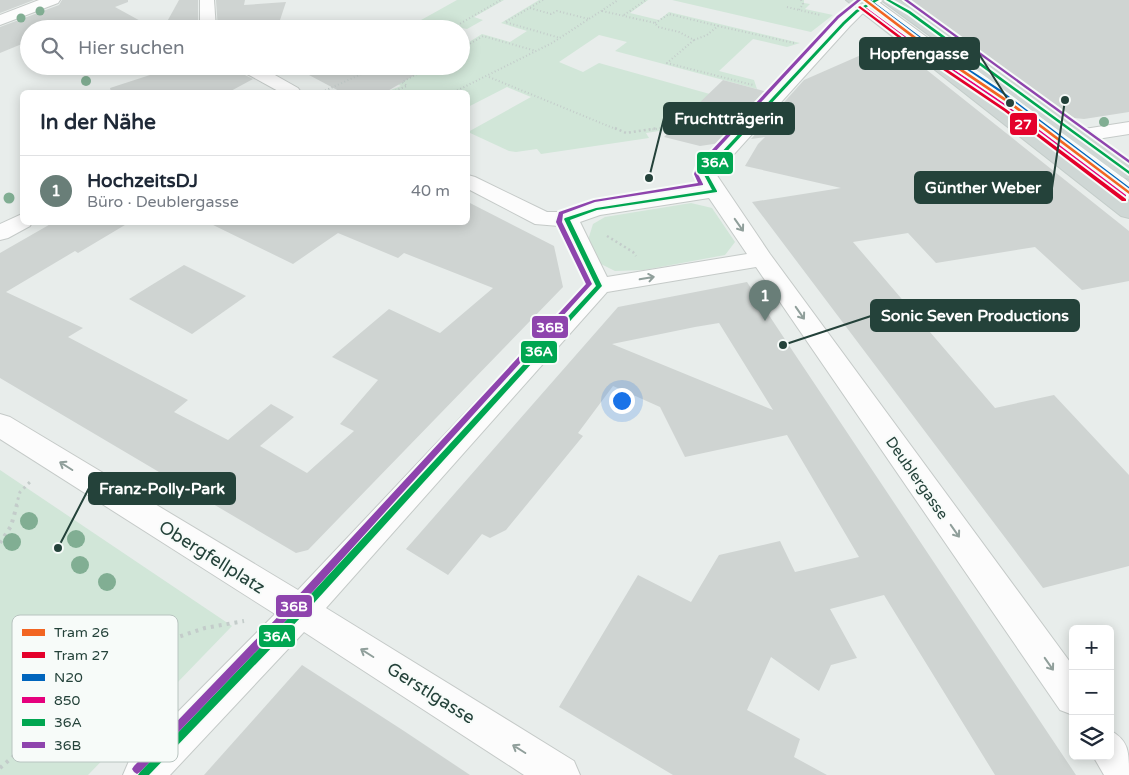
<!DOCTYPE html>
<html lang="de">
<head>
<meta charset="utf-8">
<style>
  body { margin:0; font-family:"Varela Round",sans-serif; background:#f2f2f3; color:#1f2937 }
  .controls { position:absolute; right:15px; bottom:15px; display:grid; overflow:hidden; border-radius:8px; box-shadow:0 2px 12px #0003 }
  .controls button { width:45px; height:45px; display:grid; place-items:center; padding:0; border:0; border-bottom:1px solid #e0e1e3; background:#fff; color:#1f2937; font:25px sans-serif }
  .you { position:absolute; left:621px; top:400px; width:18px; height:18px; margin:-12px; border:4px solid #fff; border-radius:50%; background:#1a73e8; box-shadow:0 0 0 8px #1a73e833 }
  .badge { display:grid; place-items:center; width:32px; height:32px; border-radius:50%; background:#697e78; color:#fff; font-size:16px; font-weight:700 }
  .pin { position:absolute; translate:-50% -41px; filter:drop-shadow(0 1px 2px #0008) }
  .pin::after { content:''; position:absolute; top:26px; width:18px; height:15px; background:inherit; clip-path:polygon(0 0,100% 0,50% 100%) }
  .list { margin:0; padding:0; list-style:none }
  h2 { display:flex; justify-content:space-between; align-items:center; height:65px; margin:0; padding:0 20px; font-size:21px }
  h2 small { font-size:16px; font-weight:400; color:#747a83 }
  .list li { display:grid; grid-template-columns:32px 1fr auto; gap:15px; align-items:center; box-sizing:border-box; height:70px; padding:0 20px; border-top:1px solid #e0e1e3 }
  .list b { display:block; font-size:19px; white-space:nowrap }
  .list p { margin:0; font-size:16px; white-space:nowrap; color:#747a83 }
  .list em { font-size:16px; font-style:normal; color:#747a83 }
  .icon { flex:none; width:28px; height:28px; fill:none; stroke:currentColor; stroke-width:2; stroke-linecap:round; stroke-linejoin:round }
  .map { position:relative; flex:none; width:1129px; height:775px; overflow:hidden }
  .search { position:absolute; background:#fff; box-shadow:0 2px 12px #0003; left:20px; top:20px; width:450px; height:55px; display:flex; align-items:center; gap:12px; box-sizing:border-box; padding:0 18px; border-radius:28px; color:#747a83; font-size:19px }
  .panel { position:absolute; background:#fff; box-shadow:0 2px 12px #0003; left:20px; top:90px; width:450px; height:135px; border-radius:8px }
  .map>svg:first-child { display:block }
</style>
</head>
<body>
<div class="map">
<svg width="1129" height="775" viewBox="0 0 1129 775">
  <rect width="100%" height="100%" fill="#e8edeb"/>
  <g fill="#d1e6d8">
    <path d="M457,0h47l-30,17 9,3 -16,9 -10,-2 -3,2h-49z"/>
    <path d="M539,0h109l-18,13 29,7 10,-8 131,31 -13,4 -34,-8 -34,32 35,9 3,9 -142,-38 12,-9 -28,-7 -40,27 24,10 16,-9 143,40 -24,25 -34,-11 -12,12 -26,4 3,5 -108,16 -4,-5 -21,3 -7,-1 -41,-19 63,-35 -24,-10 -39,20v-15h-82l15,-6 -5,-3 32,-17h33v-19l21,-13 28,8 17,-11 -26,-8z"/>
    <path d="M672,0h132v3l6,1 -5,5 28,6 -22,17z"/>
    <path d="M691,203l21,5 23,34 -10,13 -81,15 -29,1 -16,-8 -11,-23 5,-16 12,-7z"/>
    <path d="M0,470l232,156 -144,149h-88z"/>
  </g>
  <g fill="#cfd4d2" fill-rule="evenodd">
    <path d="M0,0h34l-34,13z"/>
    <path d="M62,0h66v2l-13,5 40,22h-70l-9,-7 -17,7h-30v12l-29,12v-26l59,-22z"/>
    <path d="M179,0h19v29h-35z"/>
    <path d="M216,0h29l-1,5 42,-3 -9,27h-59z"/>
    <path d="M908,0h221v112l-45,7 -10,-1z"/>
    <path d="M877,48l31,7 221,176v50l-47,9 -47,-43 -99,16 -28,-30 -55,9 142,166 59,-13 75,80v91l-86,22 -291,-386 89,-14 -96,-22 13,-22 7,-7 -14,2 53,-59z"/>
    <path d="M138,66h98l3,6 14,7 -24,13h-118l-1,-4 40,-13z"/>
    <path d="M292,66h138l-44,26h-45z"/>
    <path d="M723,80l45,12 -48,51 -20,3 -36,-9z"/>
    <path d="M468,202l86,44 9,41 -255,263 -12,3 -296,-175v-125l54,-31h76l-52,31 -3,-2 -69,41 77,36 -15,9 120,63 -14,12 54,28 43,-36 23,13 -34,29 47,27 47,-42 -14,-7 38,-44 -46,-23 57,-48 51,24 53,-45 -89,-35 -6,5 -60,-25 -45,31 -86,-42h261z"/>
    <path d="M184,265l62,31 -54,38 -63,-35z"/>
    <path d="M747,282l47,71 282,422h-81l-111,-180 -54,14 27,49 -26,7 -12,26 -48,-34 -24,53 53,29 -6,18 33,18h-154l-114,-68 79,-132 53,27 28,-47 61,-14 15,31 64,-15 -72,-122 -102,22 -25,-50 -47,-21 -35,47 5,3 -77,94 -16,8 -8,-4 -34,41 -42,-26 212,-242zM719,323l54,87 -161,-66 83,-17z"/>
    <path d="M302,665l102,66 66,44h-266z"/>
  </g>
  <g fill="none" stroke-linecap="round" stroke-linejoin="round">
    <defs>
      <path id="service" d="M864,0h12l56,41 70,45 127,96v12l-5,-2 -132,-100 -68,-45z"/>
      <g id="minor">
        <path d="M39,0h21l-2,3 -58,22v-10z"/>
        <path d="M200,0h14l2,29h-16z"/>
        <path d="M866,0h18l-22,14 -12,12 -134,148 54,80 303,412v49l-13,-5 -304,-443 -149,25 -281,316 248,153 6,14h-56l-220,-143 -134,143h-47l6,-14 146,-147 -275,-175v-25l10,3 288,173 288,-305 -27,-59 -24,-2 -67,-35v-14l7,2 72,35h18l31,-10 106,-15 -7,-14 3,-4 140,-149 14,-12zM709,198l38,56 -140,23 -27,-55 20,-7z"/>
        <path d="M238,66h21l39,22 3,4h-21l-40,-22z"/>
        <path d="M1129,122v12l-51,8 -7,-2 -3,-4 3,-4 7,-2z"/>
        <path d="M22,214v8h10l-2,4 -22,12 -8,2v-16z"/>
        <path d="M1110,730c19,11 19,21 19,45h-25l-11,-19h17z"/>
      </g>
      <g id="primary">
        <path d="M846,0h17l266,201v17l-8,-2z"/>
        <path d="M881,0h18l15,9 215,154v16l-7,-2z"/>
      </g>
    </defs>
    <use href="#service" stroke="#c5cac8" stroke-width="2"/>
    <use href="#minor" stroke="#c5cac8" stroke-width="2"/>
    <use href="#primary" stroke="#c3ccc9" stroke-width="2"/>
    <g stroke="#c3ccca" stroke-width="2" stroke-dasharray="1 2.5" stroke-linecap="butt">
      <path d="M543,0l-38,22 55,16"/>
      <path d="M801,0l2,4 -4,6 21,5"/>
      <path d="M787,7l12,3"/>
      <path d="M530,8l21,6 6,-3 32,8"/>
      <path d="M602,11l53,12 3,4 21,5 15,8 -27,23 86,22"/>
      <path d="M624,15l22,-15"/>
      <path d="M655,23l14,-9 49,12"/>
      <path d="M451,29l50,-29"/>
      <path d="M694,40l13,-5 11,-9 76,17"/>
      <path d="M461,49l22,-13 53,15"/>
      <path d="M489,77l129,53"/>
      <path d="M322,92l57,-26"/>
      <path d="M392,92l15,-6 -5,-4 30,-16"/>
      <path d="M454,92l98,-49 66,-43"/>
      <path d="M649,130l19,-3 16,-13 34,10"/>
    </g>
    <g stroke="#c3ccca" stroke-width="2.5" stroke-dasharray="2 3" stroke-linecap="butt">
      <path d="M615,128l11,5 32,-5"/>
      <path d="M607,236l26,16 3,4"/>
    </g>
    <path stroke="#c3ccca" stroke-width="3" stroke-dasharray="2.5 4" stroke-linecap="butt" d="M16,506l4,-14 12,-12"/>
    <g stroke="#c3ccca" stroke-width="4" stroke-dasharray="3 5" stroke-linecap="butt">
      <path d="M0,543l11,-17 6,-21"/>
      <path d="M64,654l51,9 11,8"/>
      <path d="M0,768l55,-48 117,-81 33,-11 39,-7"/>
    </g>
    <use href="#service" fill="#fcfcfc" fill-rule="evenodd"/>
    <use href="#minor" fill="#fcfcfc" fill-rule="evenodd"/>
    <use href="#primary" fill="#cfd7d5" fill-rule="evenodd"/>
    <defs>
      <path id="bus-1" d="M867,0h4l58,43 69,45 131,99v3l-133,-100 -69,-45z"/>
      <path id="bus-2" d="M864,6l60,44 69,45 133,100v2h-4l-131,-100 -69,-45 -59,-44 -1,-1z"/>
      <g id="bus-3">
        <path d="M874,0h5l-21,12 -13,12 -138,149 10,18v1l-120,18 -27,10 32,66 -1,1 -297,327 -155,161h-11l2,-3 158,-164 298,-322 -32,-67 1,-1 31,-10 116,-18 -9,-17v-1l140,-150 13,-12z"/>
        <path d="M886,0h4l20,11 219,160v3l-221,-161z"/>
      </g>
      <g id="bus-4">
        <path d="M857,0h4l-22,18 -138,149 -3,7 5,10v1l-108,17 -32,12 -1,8 30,62 -1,1 -293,323 -158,164 -3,2 -3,-2 -2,-3 2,-3 158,-164 294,-318 -30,-62 3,-10 35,-12 104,-17 -4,-9 3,-8 140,-150z"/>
        <path d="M904,0h4l221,160v3z"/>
      </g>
    </defs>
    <use href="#bus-1" stroke="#f7fbf9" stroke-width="4"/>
    <use href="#bus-2" stroke="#f7fbf9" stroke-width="4"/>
    <use href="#bus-3" stroke="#f7fbf9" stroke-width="4"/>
    <use href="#bus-4" stroke="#f7fbf9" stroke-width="4"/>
    <use href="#bus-1" fill="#0065bd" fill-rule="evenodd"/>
    <use href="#bus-2" fill="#e5007d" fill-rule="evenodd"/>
    <use href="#bus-3" fill="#00a651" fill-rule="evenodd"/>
    <use href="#bus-4" fill="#8e44ad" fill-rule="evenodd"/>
    <defs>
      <path id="tram-1" d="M863,0h4l61,46 83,56 118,89v3l-120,-90 -83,-56z"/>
      <path id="tram-2" d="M860,6l63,47 83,56 120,90v2h-4l-118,-90 -83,-56 -62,-47 -1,-1z"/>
    </defs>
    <use href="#tram-1" stroke="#f7fbf9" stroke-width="4"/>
    <use href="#tram-2" stroke="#f7fbf9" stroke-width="4"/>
    <use href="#tram-1" fill="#f26522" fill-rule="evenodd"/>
    <use href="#tram-2" fill="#e4002b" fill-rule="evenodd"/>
  </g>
  <g fill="#81ae93">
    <circle cx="40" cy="11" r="4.5"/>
    <circle cx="21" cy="18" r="4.5"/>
    <circle cx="86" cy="81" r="5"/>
    <circle cx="1104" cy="122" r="5"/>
    <circle cx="9" cy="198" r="5.5"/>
    <circle cx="29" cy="521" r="9"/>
    <circle cx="76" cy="539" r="9"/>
    <circle cx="12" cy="542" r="9"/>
    <circle cx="80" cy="565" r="9"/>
    <circle cx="107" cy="582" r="9"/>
  </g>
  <defs><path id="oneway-shaft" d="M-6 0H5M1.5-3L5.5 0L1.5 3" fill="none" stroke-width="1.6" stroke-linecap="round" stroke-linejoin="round" transform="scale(1.25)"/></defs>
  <g stroke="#909f9b">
    <use href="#oneway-shaft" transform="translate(739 225) rotate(55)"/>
    <use href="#oneway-shaft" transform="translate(647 278) rotate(-10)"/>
    <use href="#oneway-shaft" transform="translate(800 313) rotate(55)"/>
    <use href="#oneway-shaft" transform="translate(66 466) rotate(-148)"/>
    <use href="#oneway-shaft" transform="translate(955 531) rotate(55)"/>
    <use href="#oneway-shaft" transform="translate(367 653) rotate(-148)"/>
    <use href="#oneway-shaft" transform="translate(1049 664) rotate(55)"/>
    <use href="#oneway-shaft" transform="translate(519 749) rotate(-148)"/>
  </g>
  <g text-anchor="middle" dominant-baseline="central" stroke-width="4" stroke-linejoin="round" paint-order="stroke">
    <g font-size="15" fill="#24423a" stroke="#f7fbf9">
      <text transform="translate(917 478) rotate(55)">Deublergasse</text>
    </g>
    <g font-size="18" fill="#24423a" stroke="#f7fbf9">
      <text transform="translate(212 557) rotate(32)">Obergfellplatz</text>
      <text transform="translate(431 693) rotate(32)">Gerstlgasse</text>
    </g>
  </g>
  <rect x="12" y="615" width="166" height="147" rx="8" fill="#f7fbf9" stroke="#b8c4c0" stroke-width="1"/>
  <rect x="22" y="629" width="23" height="7" fill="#f26522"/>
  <rect x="22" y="652" width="23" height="6" fill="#e4002b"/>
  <rect x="22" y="674" width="23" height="7" fill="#0065bd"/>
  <rect x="22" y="697" width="23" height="6" fill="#e5007d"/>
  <rect x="22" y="719" width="23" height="7" fill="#00a651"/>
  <rect x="22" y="742" width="23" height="6" fill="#8e44ad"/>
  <g font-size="14" fill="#24423a">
    <text x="54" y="637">Tram 26</text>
    <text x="54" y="660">Tram 27</text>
    <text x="54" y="682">N20</text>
    <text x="54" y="705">850</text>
    <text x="54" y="727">36A</text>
    <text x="54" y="750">36B</text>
  </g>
  <path fill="none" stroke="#24423a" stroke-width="2" d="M1010 103L979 54M649 178L664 118M1065 100L1052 188M783 345L871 316M58 548L89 488"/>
  <g fill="#24423a" stroke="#f7fbf9" stroke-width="2">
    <circle cx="1010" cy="103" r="5"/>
    <circle cx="649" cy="178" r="5"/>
    <circle cx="1065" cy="100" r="5"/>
    <circle cx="783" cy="345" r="5"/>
    <circle cx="58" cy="548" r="5"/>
  </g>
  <g fill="#24423a" stroke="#24423a" stroke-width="2">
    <rect x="860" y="38" width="119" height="31" rx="5"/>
    <rect x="664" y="103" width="130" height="31" rx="5"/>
    <rect x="915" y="172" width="137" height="31" rx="5"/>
    <rect x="871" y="300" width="208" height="31" rx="5"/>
    <rect x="89" y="473" width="146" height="31" rx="5"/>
  </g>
  <g font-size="16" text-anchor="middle" font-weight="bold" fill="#fff">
    <text x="919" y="59">Hopfengasse</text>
    <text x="729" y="124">Fruchtträgerin</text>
    <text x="983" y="193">Günther Weber</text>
    <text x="975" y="321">Sonic Seven Productions</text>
    <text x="162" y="494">Franz-Polly-Park</text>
  </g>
  <g stroke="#f7fbf9" stroke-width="2">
    <rect x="1009" y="112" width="29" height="24" rx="5" fill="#e4002b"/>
    <rect x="696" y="151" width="38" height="24" rx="5" fill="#00a651"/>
    <rect x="531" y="315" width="38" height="24" rx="5" fill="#8e44ad"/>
    <rect x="520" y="340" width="38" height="24" rx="5" fill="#00a651"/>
    <rect x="275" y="594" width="38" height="24" rx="5" fill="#8e44ad"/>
    <rect x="258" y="624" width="38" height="24" rx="5" fill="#00a651"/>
  </g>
  <g font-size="14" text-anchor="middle" font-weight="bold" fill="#fff">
    <text x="1023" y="129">27</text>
    <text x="715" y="167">36A</text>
    <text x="550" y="332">36B</text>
    <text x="539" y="356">36A</text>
    <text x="294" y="611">36B</text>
    <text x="277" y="641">36A</text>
  </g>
</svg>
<div class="controls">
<button>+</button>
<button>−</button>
<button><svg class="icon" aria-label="layers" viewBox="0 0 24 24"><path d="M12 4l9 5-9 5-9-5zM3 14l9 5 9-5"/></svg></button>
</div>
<div class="you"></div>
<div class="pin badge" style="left:765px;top:321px">1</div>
<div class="search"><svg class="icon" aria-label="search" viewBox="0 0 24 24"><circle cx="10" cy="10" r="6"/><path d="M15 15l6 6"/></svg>Hier suchen</div>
<section class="panel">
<h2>In der Nähe<small></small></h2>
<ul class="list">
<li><span class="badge">1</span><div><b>HochzeitsDJ</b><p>Büro · Deublergasse</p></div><em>40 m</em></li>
</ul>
</section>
</div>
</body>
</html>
